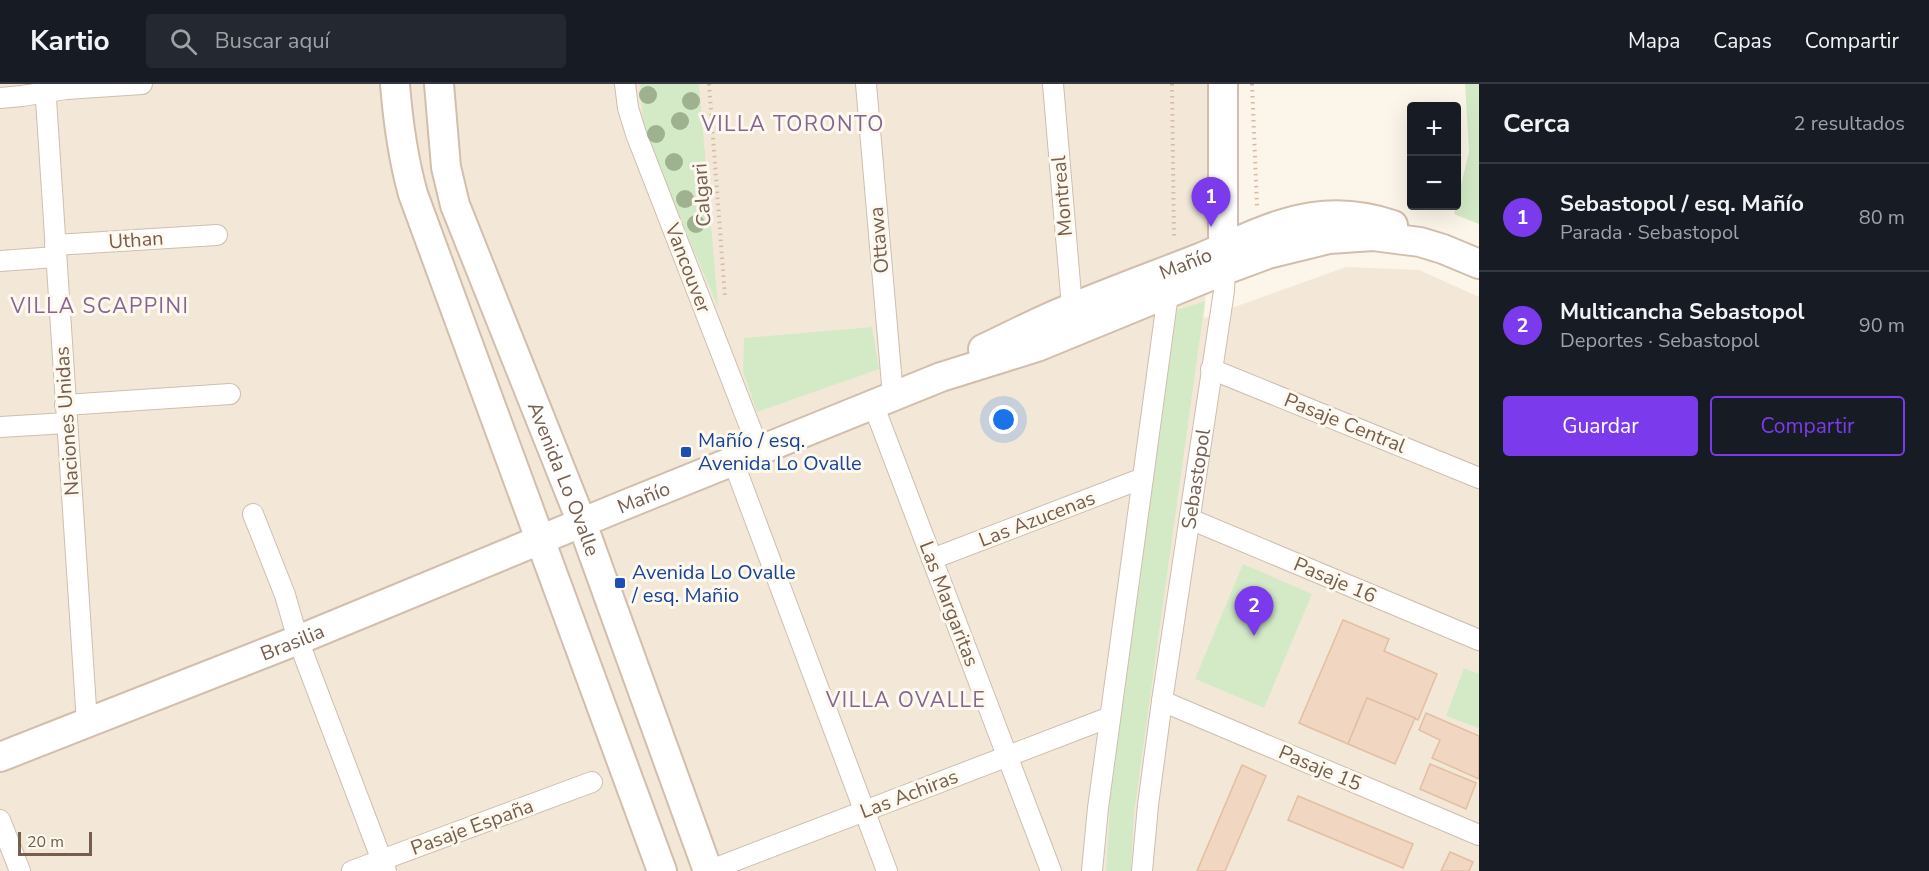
<!DOCTYPE html>
<html lang="es">
<head>
<meta charset="utf-8">
<style>
  body { margin:0; font-family:"Nunito Sans",sans-serif; background:#242831; color:#f1f3f6 }
  .controls { position:absolute; right:18px; top:18px; display:grid; overflow:hidden; border-radius:6px; box-shadow:0 6px 24px #0002 }
  .controls button { width:54px; height:54px; display:grid; place-items:center; padding:0; border:0; border-bottom:2px solid #363941; background:#171b24; color:#f1f3f6; font:30px sans-serif }
  .scale { position:absolute; left:18px; bottom:15px; width:74px; box-sizing:border-box; padding-left:6px; border:3px solid #765d4d; border-top:0; font-size:16px; line-height:21px; white-space:nowrap; color:#765d4d; -webkit-text-stroke:4px #fef9ef; paint-order:stroke }
  .you { position:absolute; left:1004px; top:336px; width:21px; height:21px; margin:-15px; border:4px solid #fff; border-radius:50%; background:#1a73e8; box-shadow:0 0 0 9px #1a73e833 }
  .badge { display:grid; place-items:center; width:39px; height:39px; border-radius:50%; background:#7c3aed; color:#fff; font-size:20px; font-weight:700 }
  .pin { position:absolute; translate:-50% -50px; filter:drop-shadow(0 2px 3px #0008) }
  .pin::after { content:''; position:absolute; top:32px; width:21px; height:18px; background:inherit; clip-path:polygon(0 0,100% 0,50% 100%) }
  .list { margin:0; padding:0; list-style:none }
  h2 { display:flex; justify-content:space-between; align-items:center; height:78px; margin:0; padding:0 24px; font-size:26px }
  h2 small { font-size:20px; font-weight:400; color:#9ea1a6 }
  .list li { display:grid; grid-template-columns:39px 1fr auto; gap:18px; align-items:center; box-sizing:border-box; height:108px; padding:0 24px; border-top:2px solid #363941 }
  .list b { display:block; font-size:22px; white-space:nowrap }
  .list p { margin:0; font-size:20px; white-space:nowrap; color:#9ea1a6 }
  .list em { font-size:20px; font-style:normal; color:#9ea1a6 }
  .actions { display:flex; gap:12px; padding:18px 24px }
  .actions a { flex:1; padding:14px 0; border:2px solid #7c3aed; border-radius:6px; text-align:center; font-size:21px; color:#7c3aed }
  .actions .main { background:#7c3aed; color:#fff }
  .icon { flex:none; width:33px; height:33px; fill:none; stroke:currentColor; stroke-width:2; stroke-linecap:round; stroke-linejoin:round }
  .map { position:relative; flex:none; width:1479px; height:787px; overflow:hidden }
  header { display:flex; align-items:center; gap:36px; box-sizing:border-box; height:84px; padding:0 30px; background:#171b24; border-bottom:2px solid #363941 }
  header strong { font-size:28px }
  nav { display:flex; gap:33px; margin-inline-start:auto; font-size:21px }
  .search { width:420px; height:54px; background:#242831; display:flex; align-items:center; gap:15px; box-sizing:border-box; padding:0 21px; border-radius:6px; color:#9ea1a6; font-size:22px }
  main { display:flex }
  aside { flex:1; background:#171b24 }
  .map>svg:first-child { display:block }
</style>
</head>
<body>
<header>
<strong>Kartio</strong>
<div class="search"><svg class="icon" aria-label="search" viewBox="0 0 24 24"><circle cx="10" cy="10" r="6"/><path d="M15 15l6 6"/></svg>Buscar aquí</div>
<nav><a>Mapa</a><a>Capas</a><a>Compartir</a></nav>
</header>
<main>
<div class="map">
<svg width="1479" height="787" viewBox="0 0 1479 787">
  <rect width="100%" height="100%" fill="#fcf5e9"/>
  <path fill="#f3e8d7" d="M0,0h1209l4,97 -9,137 142,-51 73,3 60,27v574h-1479z"/>
  <g fill="#d4eac7">
    <path d="M640,0h59l19,223 -74,-174z"/>
    <path d="M1465,0h14v140l-25,-10 15,-62z"/>
    <path d="M1205,217l-71,512 -3,58h-25l5,-84 66,-477z"/>
    <path d="M872,243l7,42 -122,43 -14,-41 1,-33z"/>
    <path d="M1243,480l69,30 -48,114 -69,-29z"/>
    <path d="M1464,584l15,6v54l-33,-12z"/>
  </g>
  <g fill="#f1d6c1" stroke="#e3bea2" stroke-width="1.5">
    <path d="M1343,536l46,19 -5,12 53,23 -19,46 -51,-22 -19,46 -49,-21z"/>
    <path d="M1367,614l48,20 -20,46 -47,-20z"/>
    <path d="M1426,629l53,23v43l-47,-21 8,-18 -21,-10z"/>
    <path d="M1430,680l46,19 -10,26 -46,-20z"/>
    <path d="M1242,681l24,11 -41,95h-28z"/>
    <path d="M1298,712l115,48 -10,24 -115,-48z"/>
    <path d="M1450,768l23,10 -4,9h-28z"/>
  </g>
  <g fill="none" stroke-linecap="round" stroke-linejoin="round">
    <defs>
      <g id="street">
        <path d="M45,0l42,639"/>
        <path d="M625,0l3,24 8,26 123,316"/>
        <path d="M866,0l27,312"/>
        <path d="M1053,0l19,223"/>
        <path d="M0,14l22,-2 44,-7 76,-5"/>
        <path d="M55,161l162,-10"/>
        <path d="M0,177l56,-4"/>
        <path d="M1211,285l268,109"/>
        <path d="M873,320l178,467"/>
        <path d="M65,321l165,-11"/>
        <path d="M0,343l67,-4"/>
        <path d="M733,377l154,410"/>
        <path d="M253,430l32,81 13,45 88,231"/>
        <path d="M1190,435l289,121"/>
        <path d="M932,475l211,-81"/>
        <path d="M1162,617l317,134"/>
        <path d="M0,736l20,51"/>
        <path d="M352,787l240,-89"/>
        <path d="M708,787l402,-154"/>
        <path d="M1092,787l6,-63 70,-514"/>
        <path id="s1" d="M1142,787l6,-66 14,-104 62,-410 1,-21"/>
      </g>
      <g id="secondary">
        <path d="M395,0c3,38 8,74 18,110l249,677"/>
        <path id="s2" d="M439,0l7,83 9,38 127,318 126,348"/>
        <path d="M1223,0v150l1,31"/>
        <path id="s3" d="M983,265c30,-14 60,-30 91,-42 41,-17 82,-32 123,-48 37,-15 75,-36 115,-42 27,-4 55,-1 81,8"/>
        <path id="s4" d="M0,673l298,-117 324,-134 319,-129 96,-30 188,-77 43,-16 61,-15 44,-3 47,6 23,7 36,15"/>
      </g>
    </defs>
    <use href="#street" stroke="#cebeaf" stroke-width="22"/>
    <use href="#secondary" stroke="#d1beac" stroke-width="32"/>
    <g stroke="#d6baa4" stroke-width="4" stroke-dasharray="1.5 4.5" stroke-linecap="butt">
      <path d="M709,0l16,213"/>
      <path d="M1172,0l2,156"/>
      <path d="M1252,0l5,122"/>
    </g>
    <use href="#street" stroke="#fff" stroke-width="20"/>
    <use href="#secondary" stroke="#fff" stroke-width="28"/>
  </g>
  <g fill="#9fb28f">
    <circle cx="648" cy="11" r="9"/>
    <circle cx="691" cy="17" r="9"/>
    <circle cx="680" cy="37" r="9"/>
    <circle cx="656" cy="50" r="9"/>
    <circle cx="674" cy="78" r="9"/>
    <circle cx="685" cy="115" r="9"/>
    <circle cx="696" cy="140" r="9"/>
  </g>
  <g fill="#1a4fb4" stroke="#fef9ef" stroke-width="2">
    <rect x="680" y="362" width="12" height="12" rx="3"/>
    <rect x="614" y="493" width="12" height="12" rx="3"/>
  </g>
  <g text-anchor="middle" dominant-baseline="central" stroke-width="6" stroke-linejoin="round" paint-order="stroke">
    <g font-size="20" fill="#765d4d" stroke="#fef9ef">
      <text transform="translate(702 111) rotate(-94)">Calgari</text>
      <text transform="translate(1062 112) rotate(-95)">Montreal</text>
      <text transform="translate(136 156) rotate(-4)">Uthan</text>
      <text transform="translate(879 156) rotate(-95)">Ottawa</text>
      <text stroke="none"><textPath href="#s3" startOffset="220">Mañío</textPath></text>
      <text transform="translate(688 184) rotate(69)">Vancouver</text>
      <text transform="translate(67 337) rotate(-94)">Naciones Unidas</text>
      <text transform="translate(1345 339) rotate(22)">Pasaje Central</text>
      <text stroke="none"><textPath href="#s1" startOffset="396">Sebastopol</textPath></text>
      <text stroke="none"><textPath href="#s2" startOffset="417">Avenida Lo Ovalle</textPath></text>
      <text stroke="none"><textPath href="#s4" startOffset="694">Mañío</textPath></text>
      <text transform="translate(1037 435) rotate(-21)">Las Azucenas</text>
      <text transform="translate(1335 496) rotate(23)">Pasaje 16</text>
      <text transform="translate(949 520) rotate(69)">Las Margaritas</text>
      <text stroke="none"><textPath href="#s4" startOffset="314">Brasilia</textPath></text>
      <text transform="translate(1320 684) rotate(23)">Pasaje 15</text>
      <text transform="translate(909 710) rotate(-21)">Las Achiras</text>
      <text transform="translate(472 743) rotate(-20)">Pasaje España</text>
    </g>
    <g font-size="20" fill="#164399" stroke="#fef9ef" text-anchor="start">
      <text x="698" y="356">Mañío / esq.<tspan x="698" dy="23">Avenida Lo Ovalle</tspan></text>
      <text x="632" y="488">Avenida Lo Ovalle<tspan x="632" dy="23">/ esq. Mañio</tspan></text>
    </g>
    <g font-size="21" letter-spacing="1.5" fill="#856592" stroke="#fef9ef">
      <text x="793" y="40">VILLA TORONTO</text>
      <text x="100" y="222">VILLA SCAPPINI</text>
      <text x="906" y="616">VILLA OVALLE</text>
    </g>
  </g>
</svg>
<div class="controls">
<button>+</button>
<button>−</button>
</div>
<div class="scale">20 m</div>
<div class="you"></div>
<div class="pin badge" style="left:1211px;top:143px">1</div>
<div class="pin badge" style="left:1254px;top:552px">2</div>
</div>
<aside>
<h2>Cerca<small>2 resultados</small></h2>
<ul class="list">
<li><span class="badge">1</span><div><b>Sebastopol / esq. Mañío</b><p>Parada · Sebastopol</p></div><em>80 m</em></li>
<li><span class="badge">2</span><div><b>Multicancha Sebastopol</b><p>Deportes · Sebastopol</p></div><em>90 m</em></li>
</ul>
<div class="actions"><a class="main">Guardar</a><a>Compartir</a></div>
</aside>
</main>
</body>
</html>
